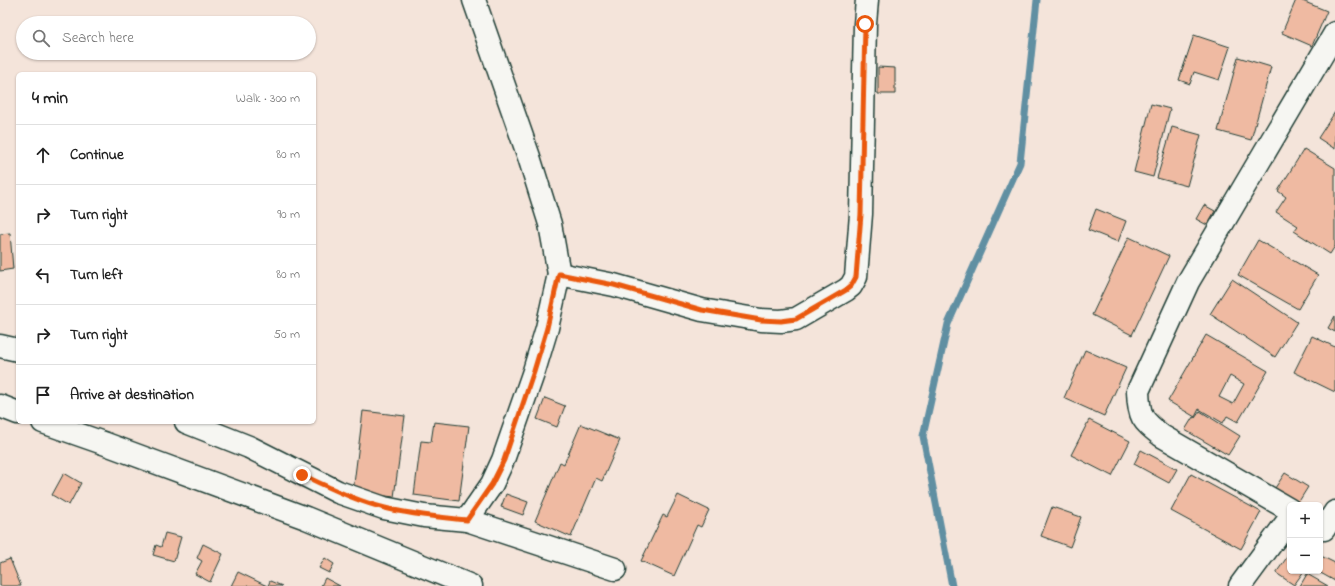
<!DOCTYPE html>
<html lang="en">
<head>
<meta charset="utf-8">
<style>
  body { margin:0; font-family:"Indie Flower",sans-serif; background:#f2f2f2; color:#222 }
  .controls { position:absolute; right:12px; bottom:12px; display:grid; overflow:hidden; border-radius:6px; box-shadow:0 1px 3px #0004 }
  .controls button { width:36px; height:36px; display:grid; place-items:center; padding:0; border:0; border-bottom:1px solid #e0e0e0; background:#fff; color:#222; font:20px sans-serif }
  .stop { position:absolute; width:12px; height:12px; margin:-9px; border:3px solid #ea580c; border-radius:50%; background:#fff }
  .stop.end { background:#ea580c; border-color:#fff; box-shadow:0 1px 4px #0008 }
  .list { margin:0; padding:0; list-style:none }
  h2 { display:flex; justify-content:space-between; align-items:center; height:52px; margin:0; padding:0 16px; font-size:17px }
  h2 small { font-size:13px; font-weight:400; color:#767676 }
  .list li { display:grid; grid-template-columns:26px 1fr auto; gap:12px; align-items:center; box-sizing:border-box; height:60px; padding:0 16px; border-top:1px solid #e0e0e0 }
  .list b { display:block; font-size:15px; white-space:nowrap }
  .list em { font-size:13px; font-style:normal; color:#767676 }
  .icon { flex:none; width:22px; height:22px; fill:none; stroke:currentColor; stroke-width:2; stroke-linecap:round; stroke-linejoin:round }
  .map { position:relative; flex:none; width:1335px; height:586px; overflow:hidden }
  .search { position:absolute; background:#fff; box-shadow:0 1px 3px #0004; left:16px; top:16px; width:300px; height:44px; display:flex; align-items:center; gap:10px; box-sizing:border-box; padding:0 14px; border-radius:22px; color:#767676; font-size:15px }
  .panel { position:absolute; background:#fff; box-shadow:0 1px 3px #0004; left:16px; top:72px; width:300px; height:352px; border-radius:6px }
  .map>svg:first-child { display:block }
</style>
</head>
<body>
<div class="map">
<svg width="1335" height="586" viewBox="0 0 1335 586">
  <rect width="100%" height="100%" fill="#f4e4da"/>
  <filter id="ink" filterUnits="userSpaceOnUse"><feTurbulence type="fractalNoise" baseFrequency=".025" numOctaves="2"/><feDisplacementMap in="SourceGraphic" scale="8" xChannelSelector="R" yChannelSelector="G"/><feConvolveMatrix kernelMatrix="1 2 1 2 8 2 1 2 1" color-interpolation-filters="sRGB"/></filter>
  <g filter="url(#ink)">
    <g fill="none" stroke-linecap="round" stroke-linejoin="round">
      <path stroke="#608fa2" stroke-width="7" d="M952,586l-29,-150 25,-112 72,-161 17,-163"/>
    </g>
    <g fill="#efbaa2" stroke="#1f3d34" fill-rule="evenodd">
      <path d="M1296,0h4l27,11 -15,35 -30,-13z"/>
      <path d="M1194,35l36,12 -11,33 -25,-8 -4,12 -11,-4z"/>
      <path d="M1238,57l33,10 -20,73 -33,-9z"/>
      <path d="M878,67l17,1v26h-17z"/>
      <path d="M1151,104l19,5 -17,68 -19,-5z"/>
      <path d="M1335,112v37l-17,-11z"/>
      <path d="M1172,127l29,8 -14,51 -30,-8z"/>
      <path d="M1304,149l31,19v78l-5,8 -36,-23 4,-5 -22,-14 10,-15 -8,-6z"/>
      <path d="M1204,205l11,6 -8,14 -11,-6z"/>
      <path d="M1096,209l30,12 -8,21 -30,-12z"/>
      <path d="M10,233l3,36 -13,2v-37z"/>
      <path d="M1129,237l40,19 -37,79 -40,-20z"/>
      <path d="M1258,240l60,35 -20,34 -60,-34z"/>
      <path d="M1232,279l65,43 -22,35 -65,-43z"/>
      <path d="M1335,316v16l-7,-4z"/>
      <path d="M1206,335l62,36 -30,51 -11,-6 -4,7 -24,-14 -4,8 -27,-16zM1230,376l14,8 -11,20 -14,-7z"/>
      <path d="M1312,336l23,11v45l-41,-20z"/>
      <path d="M1085,350l41,18 -22,48 -40,-18z"/>
      <path d="M545,398l20,8 -8,21 -20,-8z"/>
      <path d="M363,411l42,5 -11,81 -41,-5z"/>
      <path d="M1200,411l40,25 -12,19 -43,-25 8,-13 2,1z"/>
      <path d="M1089,420l41,21 -18,35 -41,-21z"/>
      <path d="M434,422l35,4 -10,75 -45,-6 7,-54 10,1z"/>
      <path d="M581,424l39,16 -18,41 -6,-3 -25,59 -36,-16 25,-59 4,2z"/>
      <path d="M1141,450l36,19 -8,14 -35,-19z"/>
      <path d="M64,473l17,10 -12,22 -17,-10z"/>
      <path d="M1285,473l23,14 -10,16 -23,-15z"/>
      <path d="M1191,474l70,38 -20,37 -70,-38z"/>
      <path d="M506,494l22,8 -5,13 -22,-8z"/>
      <path d="M678,495l31,15 -8,17 -4,-2 -23,51 -33,-15 22,-46 4,2z"/>
      <path d="M1052,507l29,10 -11,30 -29,-11z"/>
      <path d="M165,533l16,4 -7,24 -21,-6 3,-10 5,2z"/>
      <path d="M203,544l20,10 -13,28 -15,-8 7,-13 -5,-3z"/>
      <path d="M1290,553v18h14l-10,14 -18,-12z"/>
      <path d="M1321,556l14,7v18l-18,-10h3z"/>
      <path d="M325,558l9,6 -5,9 -10,-5z"/>
      <path d="M10,559l11,27h-21v-23z"/>
      <path d="M238,572l29,14h-36z"/>
      <path d="M1307,574l21,12h-28z"/>
      <path d="M325,578l15,8h-19z"/>
      <path d="M270,581l12,5h-14z"/>
    </g>
    <g fill="none" stroke-linecap="round" stroke-linejoin="round">
      <defs>
        <g id="street">
          <path d="M559,274l55,11 88,25 59,10 20,1 15,-2 50,-29 5,-4 5,-9 5,-63 4,-190 2,-24"/>
          <path d="M0,346l18,4"/>
          <path d="M0,406l18,7"/>
          <path d="M43,422l63,22 200,74 165,68"/>
          <path d="M186,422l63,25 89,45 46,16 40,8 43,4 148,49"/>
          <path d="M1290,510l-128,-74c-20,-16 -23,-18 -24,-45l50,-109 147,-249"/>
          <path d="M467,520l25,-36 11,-24 31,-89 13,-43 12,-54 -9,-50 -21,-67 -55,-157"/>
          <path d="M1324,529l11,-17"/>
          <path d="M1240,586l50,-68"/>
        </g>
      </defs>
      <use href="#street" stroke="#1f3d34" stroke-width="25"/>
      <use href="#street" stroke="#f6f6f2" stroke-width="22"/>
    </g>
  </g>
  <g fill="none" stroke-linecap="round" stroke-linejoin="round" filter="url(#ink)">
    <path stroke="#ea580c" stroke-width="5" d="M302,475c27,12 54,26 83,33 27,7 54,9 82,12l25,-36 12,-24 30,-89 13,-43 12,-54 55,11 88,25 59,10 20,1 15,-2 50,-29 5,-4 5,-9 5,-63 4,-190"/>
  </g>
</svg>
<div class="controls">
<button>+</button>
<button>−</button>
</div>
<div class="stop" style="left:865px;top:24px"></div>
<div class="stop end" style="left:302px;top:475px"></div>
<div class="search"><svg class="icon" aria-label="search" viewBox="0 0 24 24"><circle cx="10" cy="10" r="6"/><path d="M15 15l6 6"/></svg>Search here</div>
<section class="panel">
<h2>4 min<small>Walk · 300 m</small></h2>
<ul class="list">
<li><svg class="icon" aria-label="ahead" viewBox="0 0 24 24"><path d="M12 20V5M6 11l6-6 6 6"/></svg><div><b>Continue</b></div><em>80 m</em></li>
<li><svg class="icon" aria-label="right" viewBox="0 0 24 24"><path d="M7 20v-9h11M14 6l5 5-5 5"/></svg><div><b>Turn right</b></div><em>90 m</em></li>
<li><svg class="icon" aria-label="left" viewBox="0 0 24 24"><path d="M17 20v-9H6M10 6l-5 5 5 5"/></svg><div><b>Turn left</b></div><em>80 m</em></li>
<li><svg class="icon" aria-label="right" viewBox="0 0 24 24"><path d="M7 20v-9h11M14 6l5 5-5 5"/></svg><div><b>Turn right</b></div><em>50 m</em></li>
<li><svg class="icon" aria-label="arrive" viewBox="0 0 24 24"><path d="M6 21V4h12l-3 4 3 4H6"/></svg><div><b>Arrive at destination</b></div></li>
</ul>
</section>
</div>
</body>
</html>
